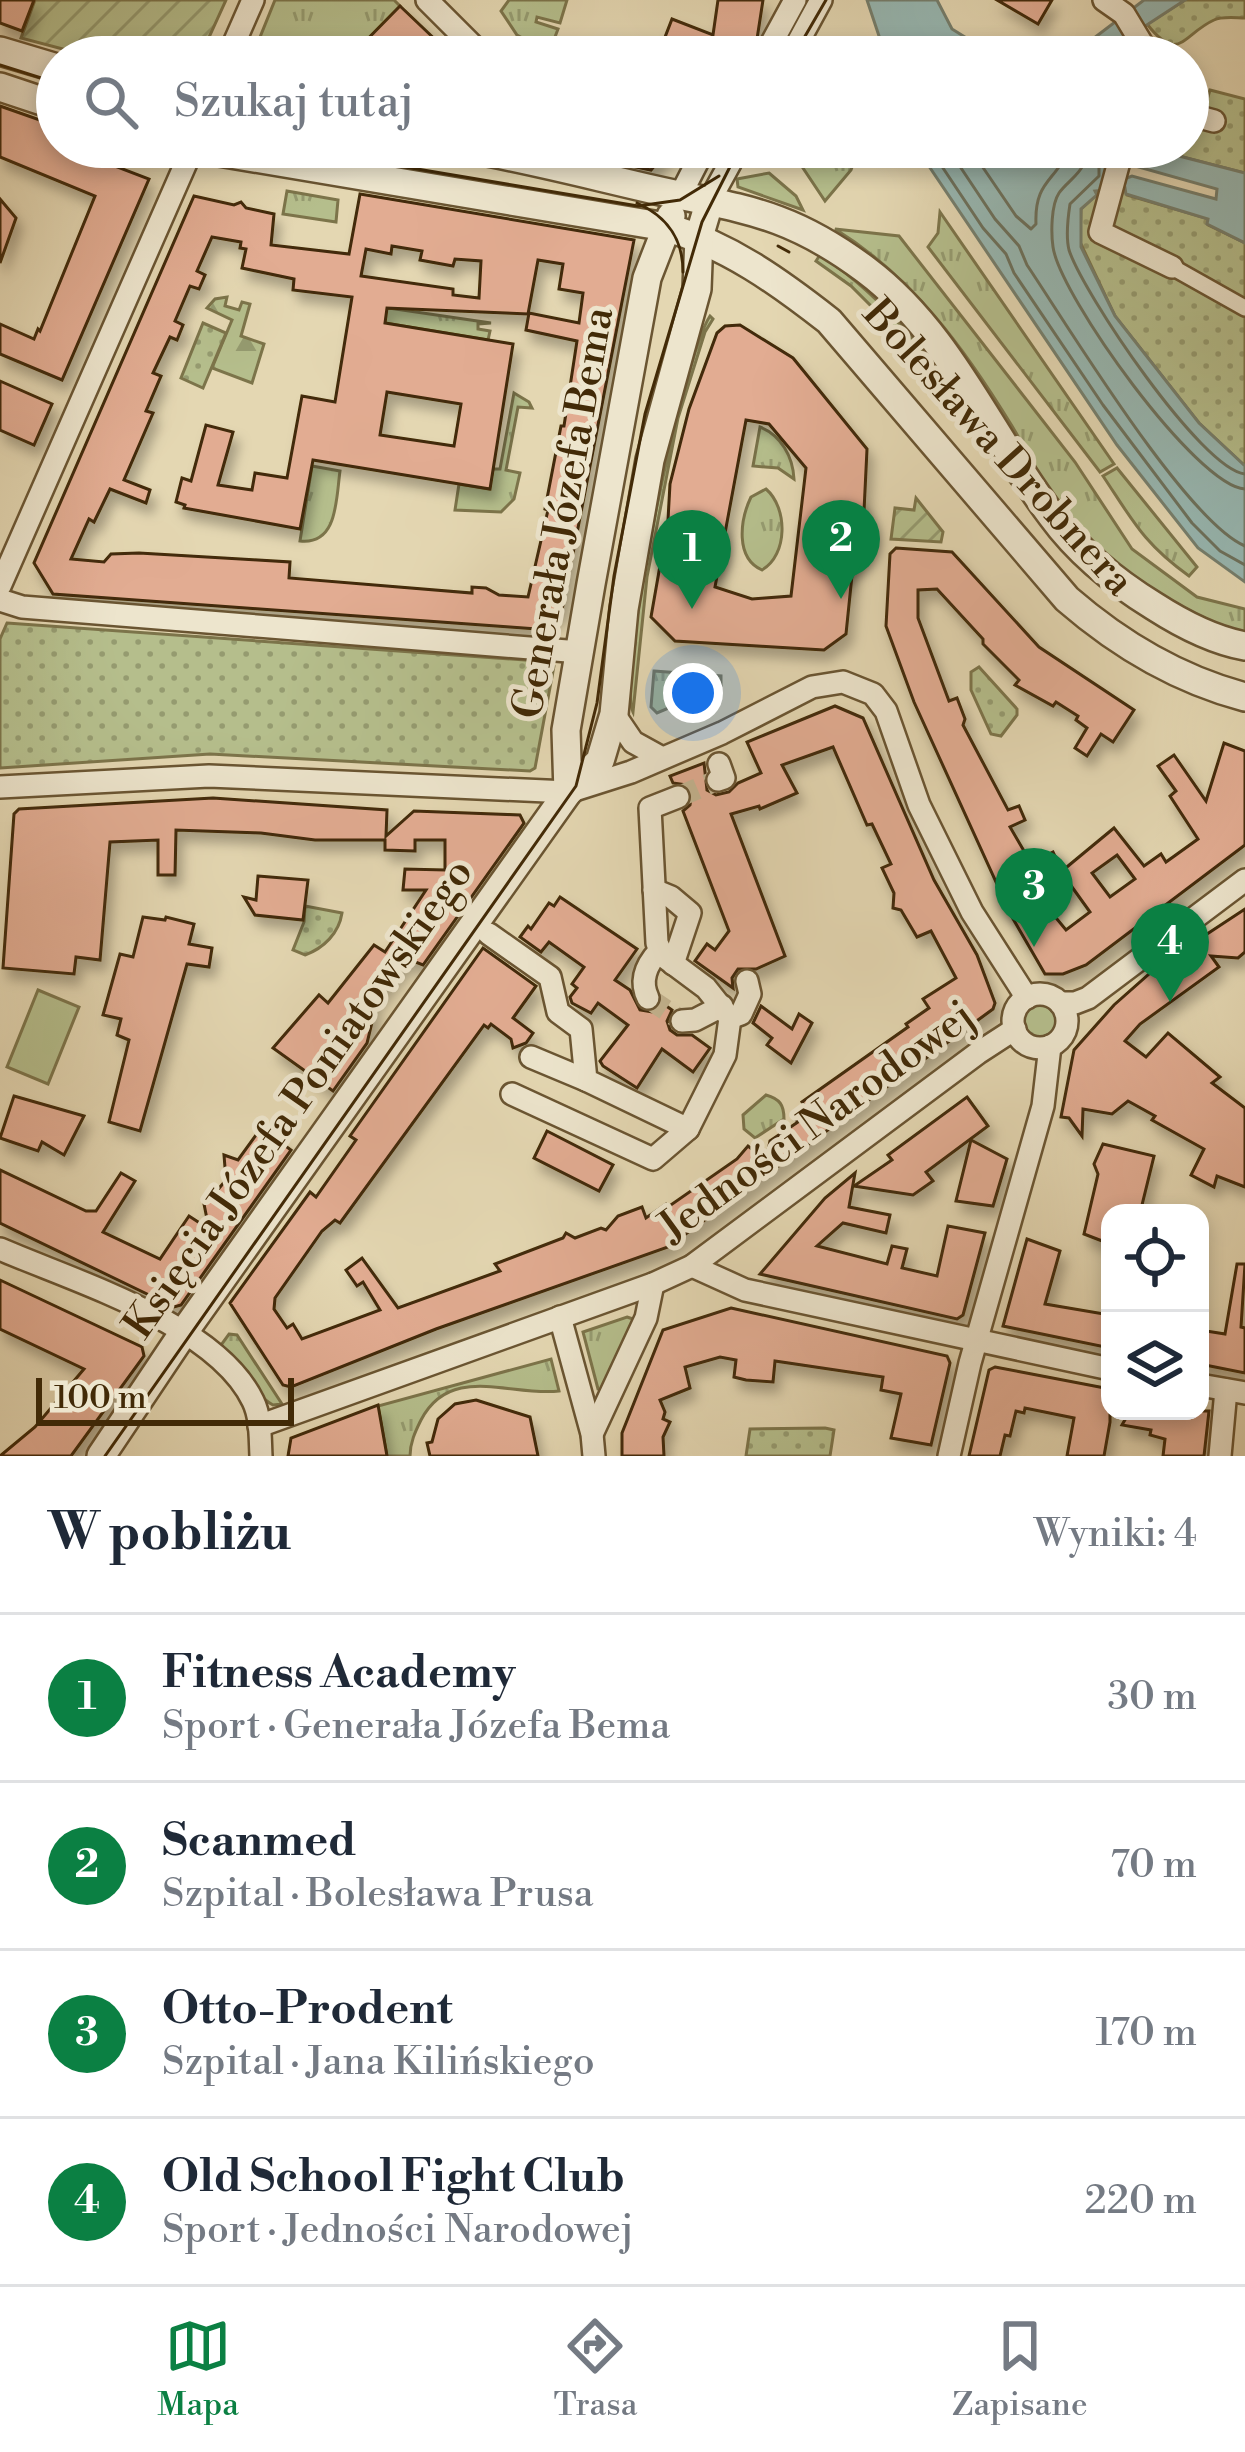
<!DOCTYPE html>
<html lang="pl">
<head>
<meta charset="utf-8">
<style>
  body { margin:0; font-family:"Libre Bodoni",serif; background:#f6f6f7; color:#1f2937 }
  .controls { position:absolute; right:36px; bottom:36px; display:grid; overflow:hidden; border-radius:24px; box-shadow:0 6px 18px #0003 }
  .controls button { width:108px; height:108px; display:grid; place-items:center; padding:0; border:0; border-bottom:3px solid #e0e1e3; background:#fff; color:#1f2937; font:60px sans-serif }
  .scale { position:absolute; left:36px; bottom:30px; width:258px; box-sizing:border-box; padding-left:12px; border:6px solid #422a07; border-top:0; font-size:33px; line-height:42px; white-space:nowrap; color:#422a07; -webkit-text-stroke:9px #ede5cd; paint-order:stroke }
  .you { position:absolute; left:693px; top:693px; width:42px; height:42px; margin:-30px; border:9px solid #fff; border-radius:50%; background:#1a73e8; box-shadow:0 0 0 18px #1a73e833 }
  .badge { display:grid; place-items:center; width:78px; height:78px; border-radius:50%; background:#0b8043; color:#fff; font-size:39px; font-weight:700 }
  .pin { position:absolute; translate:-50% -99px; filter:drop-shadow(0 3px 6px #0008) }
  .pin::after { content:''; position:absolute; top:63px; width:42px; height:36px; background:inherit; clip-path:polygon(0 0,100% 0,50% 100%) }
  .list { margin:0; padding:0; list-style:none }
  h2 { display:flex; justify-content:space-between; align-items:center; height:156px; margin:0; padding:0 48px; font-size:51px }
  h2 small { font-size:39px; font-weight:400; color:#747a83 }
  .list li { display:grid; grid-template-columns:78px 1fr auto; gap:36px; align-items:center; box-sizing:border-box; height:168px; padding:0 48px; border-top:3px solid #e0e1e3 }
  .list b { display:block; font-size:45px; white-space:nowrap }
  .list p { margin:0; font-size:39px; white-space:nowrap; color:#747a83 }
  .list em { font-size:39px; font-style:normal; color:#747a83 }
  .icon { flex:none; width:66px; height:66px; fill:none; stroke:currentColor; stroke-width:2; stroke-linecap:round; stroke-linejoin:round }
  .map { position:relative; flex:none; width:1245px; height:1456px; overflow:hidden }
  .search { position:absolute; background:#fff; box-shadow:0 6px 18px #0003; left:36px; right:36px; top:36px; height:132px; display:flex; align-items:center; gap:30px; box-sizing:border-box; padding:0 42px; border-radius:66px; color:#747a83; font-size:45px }
  .sheet { height:828px; background:#fff }
  nav { display:flex; justify-content:space-around; align-items:center; box-sizing:border-box; height:168px; border-top:3px solid #e0e1e3; background:#fff; font-size:33px; color:#747a83 }
  nav a { display:grid; justify-items:center; gap:6px }
  nav .on { color:#0b8043 }
  .map>svg:first-child { display:block }
</style>
</head>
<body>
<div class="map">
<svg width="1245" height="1456" viewBox="0 0 1245 1456">
  <defs>
    <pattern id="grass-tufts" width="24" height="20" patternUnits="userSpaceOnUse" patternTransform="scale(3)"><rect width="24" height="20" fill="#b5be8c"/><path d="M3 7l-1-3M5 7V3M7 7l1-3M15 17l-1-3M17 17v-4M19 17l1-3" fill="none" stroke="#959b70"/></pattern>
    <pattern id="forest-firs" width="22" height="20" patternUnits="userSpaceOnUse" patternTransform="scale(3)"><rect width="22" height="20" fill="#b5be8c"/><path d="M5 1l3.5 6h-7zM16 11l3.5 6h-7z" fill="#959b70"/></pattern>
    <pattern id="park-dots" width="8" height="8" patternUnits="userSpaceOnUse" patternTransform="scale(3)"><rect width="8" height="8" fill="#b5be8c"/><path d="M2 2h.1M6 6h.1" fill="none" stroke="#959b70" stroke-width="1.8" stroke-linecap="round"/></pattern>
    <pattern id="garden-furrows" width="10" height="10" patternUnits="userSpaceOnUse" patternTransform="scale(3)"><rect width="10" height="10" fill="#b5be8c"/><path d="M-1 1l2-2M0 10L10 0M9 11l2-2" fill="none" stroke="#959b70"/></pattern>
    <filter id="shadow"><feDropShadow dx="5.5" dy="10" stdDeviation="6" flood-color="#0004"/></filter>
  </defs>
  <rect width="100%" height="100%" fill="#e4d7b2"/>
  <filter id="stains"><feTurbulence type="fractalNoise" baseFrequency=".00167" numOctaves="4"/><feColorMatrix values="0 0 0 0 .2 0 0 0 0 .09 0 0 0 0 .02 0 0 0 .5 -.17"/></filter>
  <radialGradient id="worn" r=".72"><stop offset=".6" stop-color="#630" stop-opacity="0"/><stop offset="1" stop-color="#630" stop-opacity=".3"/></radialGradient>
  <g fill="url(#grass-tufts)" stroke="#7c744a" stroke-width="3">
    <path d="M275,0h119l6,6 -45,46 4,5h-107z"/>
    <path d="M509,0h58l-7,23 -23,-6 -1,5 22,7 -9,24 -32,-18 -16,-24z"/>
    <path d="M806,147h53l-8,23 -26,31 -30,-45z"/>
    <path d="M769,173l27,23 7,14 -65,-23 -1,-8z"/>
    <path d="M287,191l51,9 -2,22 -53,-8z"/>
    <path d="M940,212l174,252 -14,8 -172,-225 10,-14z"/>
    <path d="M835,229l64,7 176,226 57,87 65,48 48,12v27c-67,-27 -127,-62 -175,-116 -24,-28 -39,-62 -58,-94 -47,-77 -99,-149 -177,-197z"/>
    <path d="M820,255c95,61 145,159 208,250l-137,-179 -40,-40 -35,-25z"/>
    <path d="M375,306l116,17 -13,1v5l12,2 -2,9 -115,-19z"/>
    <path d="M710,316l3,3 -8,13 -27,86 -31,159 -14,135c-17,-36 50,-356 77,-396z"/>
    <path d="M514,393l15,9 3,6 -14,-1 -12,63 14,3 -6,26 -13,13 -46,-2 4,-26 30,5 4,-20h7z"/>
    <path d="M760,427c21,8 33,30 34,52l-16,-11 -25,-2z"/>
    <path d="M312,466l28,5c-4,28 -2,74 -40,70z"/>
    <path d="M1117,468l80,99 -8,9c-45,-32 -56,-55 -86,-100z"/>
    <path d="M766,489c22,19 22,66 -4,81 -27,-12 -22,-50 -11,-73z"/>
    <path d="M654,671l67,5v10l-64,27 -6,-6z"/>
    <circle cx="1040" cy="1021" r="17"/>
    <path d="M766,1095c14,4 18,10 18,24l-29,19 -11,-9 -1,-14z"/>
    <path d="M627,1317l9,3 -31,71 -7,-2 -15,-57z"/>
    <path d="M229,1334l8,1 45,69 -9,1c-22,-12 -34,-41 -52,-60z"/>
    <path d="M551,1359l8,32c-48,6 -108,-28 -138,29 -6,12 -11,23 -11,36h-23l-9,-50z"/>
  </g>
  <path fill="url(#forest-firs)" stroke="#7c744a" stroke-width="3" d="M227,297l-2,9 14,4 3,-8 8,2 -9,32 23,8 -12,39 -40,-15 20,-48 -25,-12 8,-9z"/>
  <g fill="url(#park-dots)" stroke="#7c744a" stroke-width="3">
    <path d="M1185,0h60v18c-9,0 -23,-2 -31,2 -31,14 -35,45 -67,4z"/>
    <path d="M1210,90l35,9v74l-101,-26h44v-50l18,6z"/>
    <path d="M1104,188h20l3,7 82,24 -1,6 37,18v223l-46,-43 -84,-107 -35,-74 1,-33 15,-14 -2,-3z"/>
    <path d="M203,323l23,10 -23,55 -22,-10z"/>
    <path d="M7,623l545,39 2,4 -19,102 -5,3 -320,-17 -210,14v-129z"/>
    <path d="M979,667l38,42v6l-16,21 -10,-2 -20,-44v-18z"/>
    <path d="M305,906l37,7c-3,20 -18,35 -37,42l-12,-5 11,-28z"/>
    <path d="M825,1428l9,2 -4,26h-84l4,-27z"/>
  </g>
  <g fill="url(#garden-furrows)" stroke="#7c744a" stroke-width="3">
    <path d="M35,0h191l-26,57h-107l-72,-19z"/>
    <path d="M916,498l27,34 -2,10 -50,-3 4,-31 19,2z"/>
  </g>
  <path fill="#b5be8c" stroke="#7c744a" stroke-width="3" d="M38,990l41,17 -31,77 -41,-17z"/>
  <g fill="#97b8b3" stroke="#757f6e" stroke-width="3" fill-rule="evenodd">
    <path d="M867,0h70l15,29 45,28h-111z"/>
    <path d="M1144,0h41l-87,57h-29z"/>
    <path d="M916,147h212l10,5 6,-5 101,26v70l-38,-19 1,-5 -82,-25 -1,-6 -30,3 2,4 -16,14v38l34,69 84,107 46,43v116l-47,-34 -81,-103zM1110,161h22l3,5 82,23 -1,10 -84,-23 -5,2z"/>
  </g>
  <g fill="none" stroke-linecap="round" stroke-linejoin="round">
    <g stroke="#6c715d" stroke-width="3">
      <path d="M929,147l54,81 23,26 8,19 89,132 89,118 28,28 25,14"/>
      <path d="M947,147l48,72 24,27 8,19c41,61 159,256 218,281"/>
      <path d="M969,147l47,69 15,13 5,-5c-2,-46 23,-43 32,-77"/>
      <path d="M1088,147c-2,6 -3,12 -5,18 -4,10 -17,18 -24,28 -8,12 -8,40 -6,54 7,49 143,239 192,242"/>
      <path d="M1108,150l-9,9v17l-29,28c-2,13 -4,34 -1,46 14,43 132,219 176,224"/>
    </g>
  </g>
  <g fill="#e2ac92" stroke="#422a07" stroke-width="3" fill-rule="evenodd" filter="url(#shadow)">
    <path d="M0,0h34l-12,31 -22,-8z"/>
    <path d="M718,0h45l-6,39 -12,18h-53l-30,-12 10,-26 41,16z"/>
    <path d="M997,0h55l-14,24z"/>
    <path d="M400,6l42,40 -10,11h-82z"/>
    <path d="M0,106l57,20v21h38l-4,10 58,22 -87,201 -62,-26v-30l34,15 4,-10 2,2 55,-135 -95,-39z"/>
    <path d="M605,147h65l-19,23 -29,-6z"/>
    <path d="M360,194l274,46 -72,370 -25,19 -484,-35 -19,-31 160,-367 40,9 7,-3 5,6 28,6 -3,31 78,9zM212,237l29,5 -1,6 6,1 -4,19 52,11 -1,11 59,7 -17,105 -33,-6 -15,82 -32,-5 -3,17 -34,-5 15,-53 -27,-7 -15,56 -9,-3 -6,24 9,3 -1,3 116,21 13,-69 177,29 23,-145 -128,-21 2,-15 141,6 10,-54 25,4 -4,25 24,4 -4,30 -50,-10 -3,17 51,11 -13,85h-3l-16,83 3,1 -20,87 -29,-2 -13,-7 -14,-1v6l-183,-15 1,-16 -151,-9 -28,1 -7,8 -33,-3 18,-40 5,3 16,-33 36,14 4,-13 -26,-10 29,-67 -7,-2 15,-35 -8,-3 17,-36 7,3 6,-15 -8,-4 15,-35 9,3 6,-14 -8,-4zM392,246l30,5 -2,9 33,6 2,-7 26,2 -2,37 -26,-3v-6l-92,-13 5,-27 25,5zM387,392l74,12 -7,42 -74,-11z"/>
    <path d="M0,199l16,19 -16,45z"/>
    <path d="M740,325l53,33 74,91 -3,62 -9,35 -9,88 -22,16 -149,-9 -24,-24 17,-97 2,-36 19,-75 28,-76 8,-7zM746,420l23,4 37,44 -15,128 -39,3 -37,-12z"/>
    <path d="M0,381l52,23 -18,41 -34,-15z"/>
    <path d="M896,548l56,4 87,95 95,63 -21,32 -12,-8 -14,22 -12,-8 12,-20 -11,-8 2,-4 -22,-14 -3,4 -38,-21 4,-5 -36,-36v-5l-46,-50 -19,1v28l31,83 8,-3 8,21 -2,6 45,85 11,-4 6,14 -15,7 21,36 22,-11 9,19 52,-43 30,38 17,-12 5,8 32,-23 -28,-43 6,-5 -18,-25 16,-11 32,46 18,-58 21,8v94l-159,120 -23,9h-18l-33,-57 -98,-215 -28,-76 4,-72zM1117,855l18,24 -25,18 -18,-24zM1072,887l18,25 -24,18 -19,-23z"/>
    <path d="M835,706l28,12 71,162 43,75 18,48 -2,6 -325,238 -232,82 -145,58 -8,-2 -53,-82 80,-111 6,5 40,-57 -6,-4 133,-188 53,38 -23,32 20,15 -7,10 -13,5 -2,-9 -20,-15 -3,4 -4,-3 -144,198 -5,-3 -13,11 -47,67 -1,11 13,19 6,-4 9,15 78,-29 -17,-28 -6,4 -11,-16 16,-12 36,50 102,-37 -5,-7 68,-26 3,-5 9,5 26,-10 5,2 12,-14 24,-9 4,11 20,-14 2,3 69,-48 11,-13 18,14 4,-19 28,-19 -6,-7 12,-10 -2,-3 106,-75 -2,-3 23,-16 -6,-9 33,-21 -25,-47 -14,6 -16,-27 -8,-2 1,-15 -12,-25 9,-4 -19,-40 -5,1 -34,-78 -51,18 15,28 -37,16 -1,-3 -28,8 54,142 -29,13h-18l-6,9 1,10 -38,-27 12,-17 8,6 14,-19 -46,-120 7,-6 2,-12 -6,-8 -13,-2 -3,-7 34,-13 3,27 9,5 13,-3 9,-9 23,-10 -14,-31z"/>
    <path d="M213,798l174,12 -1,26 28,-25 106,4 4,8 -101,142 -15,-6 -35,43 1,12 -7,29 -34,48 -60,-43 46,-53 9,8 46,-58 11,7 41,-62h-23l2,-21 40,1v-30h-30v11l-30,-1v-10h-70l-54,-7 -85,-3 -1,45h-17v-35l-48,2 -10,118 -24,-3 -2,17 -71,-6 11,-154 5,-5z"/>
    <path d="M258,876l50,4 -5,40 -48,-5 -11,-18 12,3z"/>
    <path d="M560,897l77,52 -22,31 15,10 10,20 12,2 10,-9 10,7 -5,11 3,9 7,5h15l18,13 -17,24 -31,-23 -25,39 -34,-22 -3,-5 28,-36 -30,-22 -7,10 -19,-10 -2,-6 7,-9 -5,-4 12,-17 -35,-25 -8,10 -21,-15 8,-11 3,3 18,-26 5,3z"/>
    <path d="M1245,909v43l-7,6 -27,-2 8,11 -79,57 -15,17 21,16 22,-24 52,44 -8,6 33,25v79l-28,-11 -3,11 -23,-12 13,-26 -52,-29 3,-4 -27,-15 -16,13 -29,-5 -1,27 -13,-18 -8,-1 13,-67 40,-45 43,-38z"/>
    <path d="M143,917l22,3 1,-3 28,7 -5,20 23,4 -3,19 -22,-3 -47,167 -31,-9 20,-82 -12,-5 4,-16 -18,-4 17,-61 13,3z"/>
    <path d="M761,1006l31,23 7,-15 13,9 -21,40 -24,-18 5,-7 -19,-15z"/>
    <path d="M14,1096l70,20 -20,39 -22,-13 -4,9 -38,-13z"/>
    <path d="M967,1097l21,29 -62,46 7,9 -20,14 -59,-9 38,-26 -4,-5z"/>
    <path d="M261,1128l30,22 -110,155 -7,2 -174,-84v-53l86,41h10l25,-38 14,8 -32,51 57,27 29,-43 20,13 -6,-30h7l16,-19 -2,-25 14,5z"/>
    <path d="M547,1131l66,34 -14,26 -65,-33z"/>
    <path d="M971,1140l36,19 -14,47 -37,-5z"/>
    <path d="M1103,1144l51,12 -14,57h-30v31l-26,-10 14,-60 -4,-10z"/>
    <path d="M855,1173l-6,34 41,8 -4,18 -43,-10 -26,23 70,18 5,-18 15,3 -5,19 35,8 11,-50 37,7 -22,82 -6,4 -197,-45 65,-76z"/>
    <path d="M1027,1239l33,12 -15,53 65,11v33l-107,-22z"/>
    <path d="M1237,1264h8l-4,63 4,1v45l-45,-9v-34l25,4z"/>
    <path d="M0,1280l142,67 2,9 -73,100h-71l35,-29 49,-58 -84,-40z"/>
    <path d="M731,1308l216,48 3,7 -19,82 -40,-7 10,-44 -20,-4 2,-13 -108,-16 -2,21 -27,-2 -12,-3 2,-17 -16,-3 -35,10 5,21 -30,12 5,12 -2,7 7,3 -7,15 1,19h-42v-23l41,-103z"/>
    <path d="M995,1367l115,22v33l-6,34h-37l7,-38 -49,-10 -1,5 -8,-2 -6,25 -5,-1 -5,21h-31l20,-86z"/>
    <path d="M476,1400l54,17 8,39h-108l-3,-13 5,-1 6,-23 17,-15z"/>
    <path d="M378,1405l9,51h-99l3,-18z"/>
    <path d="M1130,1411h79l-5,45h-41l2,-17 -15,-4 1,-5 -29,-5z"/>
  </g>
  <g fill="none" stroke-linecap="round" stroke-linejoin="round">
    <g stroke="#c4b490" stroke-width="21" stroke-dasharray="21 10" stroke-linecap="butt">
      <path d="M678,797l40,-17"/>
      <path d="M648,998l34,23"/>
    </g>
    <defs>
      <path id="pedestrian" d="M1172,267l73,41"/>
      <g id="minor">
        <path d="M427,0l57,57"/>
        <path d="M1104,0l20,14 26,43"/>
        <path d="M228,57l25,-57"/>
        <path d="M764,57l31,-57"/>
        <path d="M790,57l31,-57"/>
        <path d="M1188,114l26,7"/>
        <path d="M1123,147l-23,85 72,35"/>
        <path d="M680,196l25,-49"/>
        <path d="M710,200l29,-53"/>
        <path d="M0,586l193,-439"/>
        <path d="M0,600l22,7 558,45"/>
        <path d="M614,714l19,28 29,16"/>
        <path d="M718,780l6,-2 -5,-14"/>
        <path d="M0,787l209,-11 359,16 63,-20 91,-39 90,-46 31,-5 30,12 13,17 33,94 53,107 55,86"/>
        <path d="M678,797l-28,11 7,135 6,13 43,32 24,30 -5,37 -37,74"/>
        <path d="M654,890l17,7 19,16 -17,51"/>
        <path d="M489,934l61,43 8,35 23,17 5,51 102,49 -35,30 -141,-65"/>
        <circle cx="1040" cy="1021" r="27"/>
        <path d="M648,998c-9,-18 -1,-34 11,-47"/>
        <path d="M1060,1003h15l13,-5 157,-118"/>
        <path d="M730,1018l11,-4 9,-20 -3,-13"/>
        <path d="M682,1021l13,-1 27,-14"/>
        <path d="M531,1057l55,23"/>
        <path d="M0,1249c76,33 216,75 253,152 8,16 7,37 8,55"/>
        <path d="M692,1266l53,24 365,79"/>
        <path d="M560,1317l32,117 2,22"/>
        <path d="M1200,1385l45,8"/>
        <path d="M259,1426l394,-142 39,-18 286,-213 37,-24"/>
        <path d="M592,1434l54,-116 7,-34"/>
        <path d="M949,1456l21,-93 73,-257 7,-60"/>
        <path d="M1220,1456l6,-66"/>
      </g>
      <g id="tertiary">
        <path d="M0,51l57,17"/>
        <path d="M0,87l57,19"/>
        <path d="M189,147l477,80c63,19 112,54 163,94l238,278c53,46 110,80 178,98"/>
        <path d="M460,147c60,10 118,25 178,39 96,23 144,21 228,84 84,63 124,165 186,246 27,37 63,66 102,90 28,18 58,34 91,40"/>
        <path d="M568,792l-2,-62 25,-146 56,-306 24,-62"/>
        <path d="M101,1456l83,-124 384,-540 32,-31 14,-47 10,-105 26,-149 47,-171 2,-52 11,-37"/>
      </g>
    </defs>
    <use href="#pedestrian" stroke="#6a5532" stroke-width="20"/>
    <use href="#minor" stroke="#6a5532" stroke-width="26"/>
    <use href="#tertiary" stroke="#6a5532" stroke-width="32"/>
    <use href="#pedestrian" stroke="#ede5cd" stroke-width="15"/>
    <use href="#minor" stroke="#ede5cd" stroke-width="21"/>
    <use href="#tertiary" stroke="#ede5cd" stroke-width="27"/>
    <g stroke="#422a07" stroke-width="3">
      <path d="M793,57l33,-57"/>
      <path d="M0,65l57,18"/>
      <path d="M286,147l352,59 42,-6 39,-24"/>
      <path d="M637,203c31,14 46,36 46,69"/>
      <path d="M778,246l11,6"/>
      <path d="M105,1456l471,-670 21,-83 17,-127 31,-162 57,-192 38,-75"/>
    </g>
  </g>
  <g text-anchor="middle" dominant-baseline="central" stroke-width="10" stroke-linejoin="round" paint-order="stroke">
    <g font-size="42" fill="#422a07" stroke="#ede5cd">
      <text transform="translate(998 448) rotate(48)">Bolesława Drobnera</text>
      <text transform="translate(564 513) rotate(-80)">Generała Józefa Bema</text>
      <text transform="translate(299 1099) rotate(-55)">Księcia Józefa Poniatowskiego</text>
      <text transform="translate(817 1122) rotate(-36)">Jedności Narodowej</text>
    </g>
  </g>
  <rect width="100%" height="100%" filter="url(#stains)"/>
  <rect width="100%" height="100%" fill="url(#worn)"/>
</svg>
<div class="controls">
<button><svg class="icon" aria-label="locate" viewBox="0 0 24 24"><circle cx="12" cy="12" r="6"/><path d="M12 2v4M12 18v4M2 12h4M18 12h4"/></svg></button>
<button><svg class="icon" aria-label="layers" viewBox="0 0 24 24"><path d="M12 4l9 5-9 5-9-5zM3 14l9 5 9-5"/></svg></button>
</div>
<div class="scale">100 m</div>
<div class="you"></div>
<div class="pin badge" style="left:692px;top:609px">1</div>
<div class="pin badge" style="left:841px;top:599px">2</div>
<div class="pin badge" style="left:1034px;top:947px">3</div>
<div class="pin badge" style="left:1170px;top:1002px">4</div>
<div class="search"><svg class="icon" aria-label="search" viewBox="0 0 24 24"><circle cx="10" cy="10" r="6"/><path d="M15 15l6 6"/></svg>Szukaj tutaj</div>
</div>
<section class="sheet">
<h2>W pobliżu<small>Wyniki: 4</small></h2>
<ul class="list">
<li><span class="badge">1</span><div><b>Fitness Academy</b><p>Sport · Generała Józefa Bema</p></div><em>30 m</em></li>
<li><span class="badge">2</span><div><b>Scanmed</b><p>Szpital · Bolesława Prusa</p></div><em>70 m</em></li>
<li><span class="badge">3</span><div><b>Otto-Prodent</b><p>Szpital · Jana Kilińskiego</p></div><em>170 m</em></li>
<li><span class="badge">4</span><div><b>Old School Fight Club</b><p>Sport · Jedności Narodowej</p></div><em>220 m</em></li>
</ul>
</section>
<nav>
<a class="on"><svg class="icon" aria-label="map" viewBox="0 0 24 24"><path d="M3 6l6-2 6 2 6-2v14l-6 2-6-2-6 2zM9 4v14M15 6v14"/></svg>Mapa</a>
<a><svg class="icon" aria-label="directions" viewBox="0 0 24 24"><path d="M12 3l9 9-9 9-9-9zM9 14v-3h6M13 9l2 2-2 2"/></svg>Trasa</a>
<a><svg class="icon" aria-label="saved" viewBox="0 0 24 24"><path d="M7 4h10v16l-5-4-5 4z"/></svg>Zapisane</a>
</nav>
</body>
</html>
